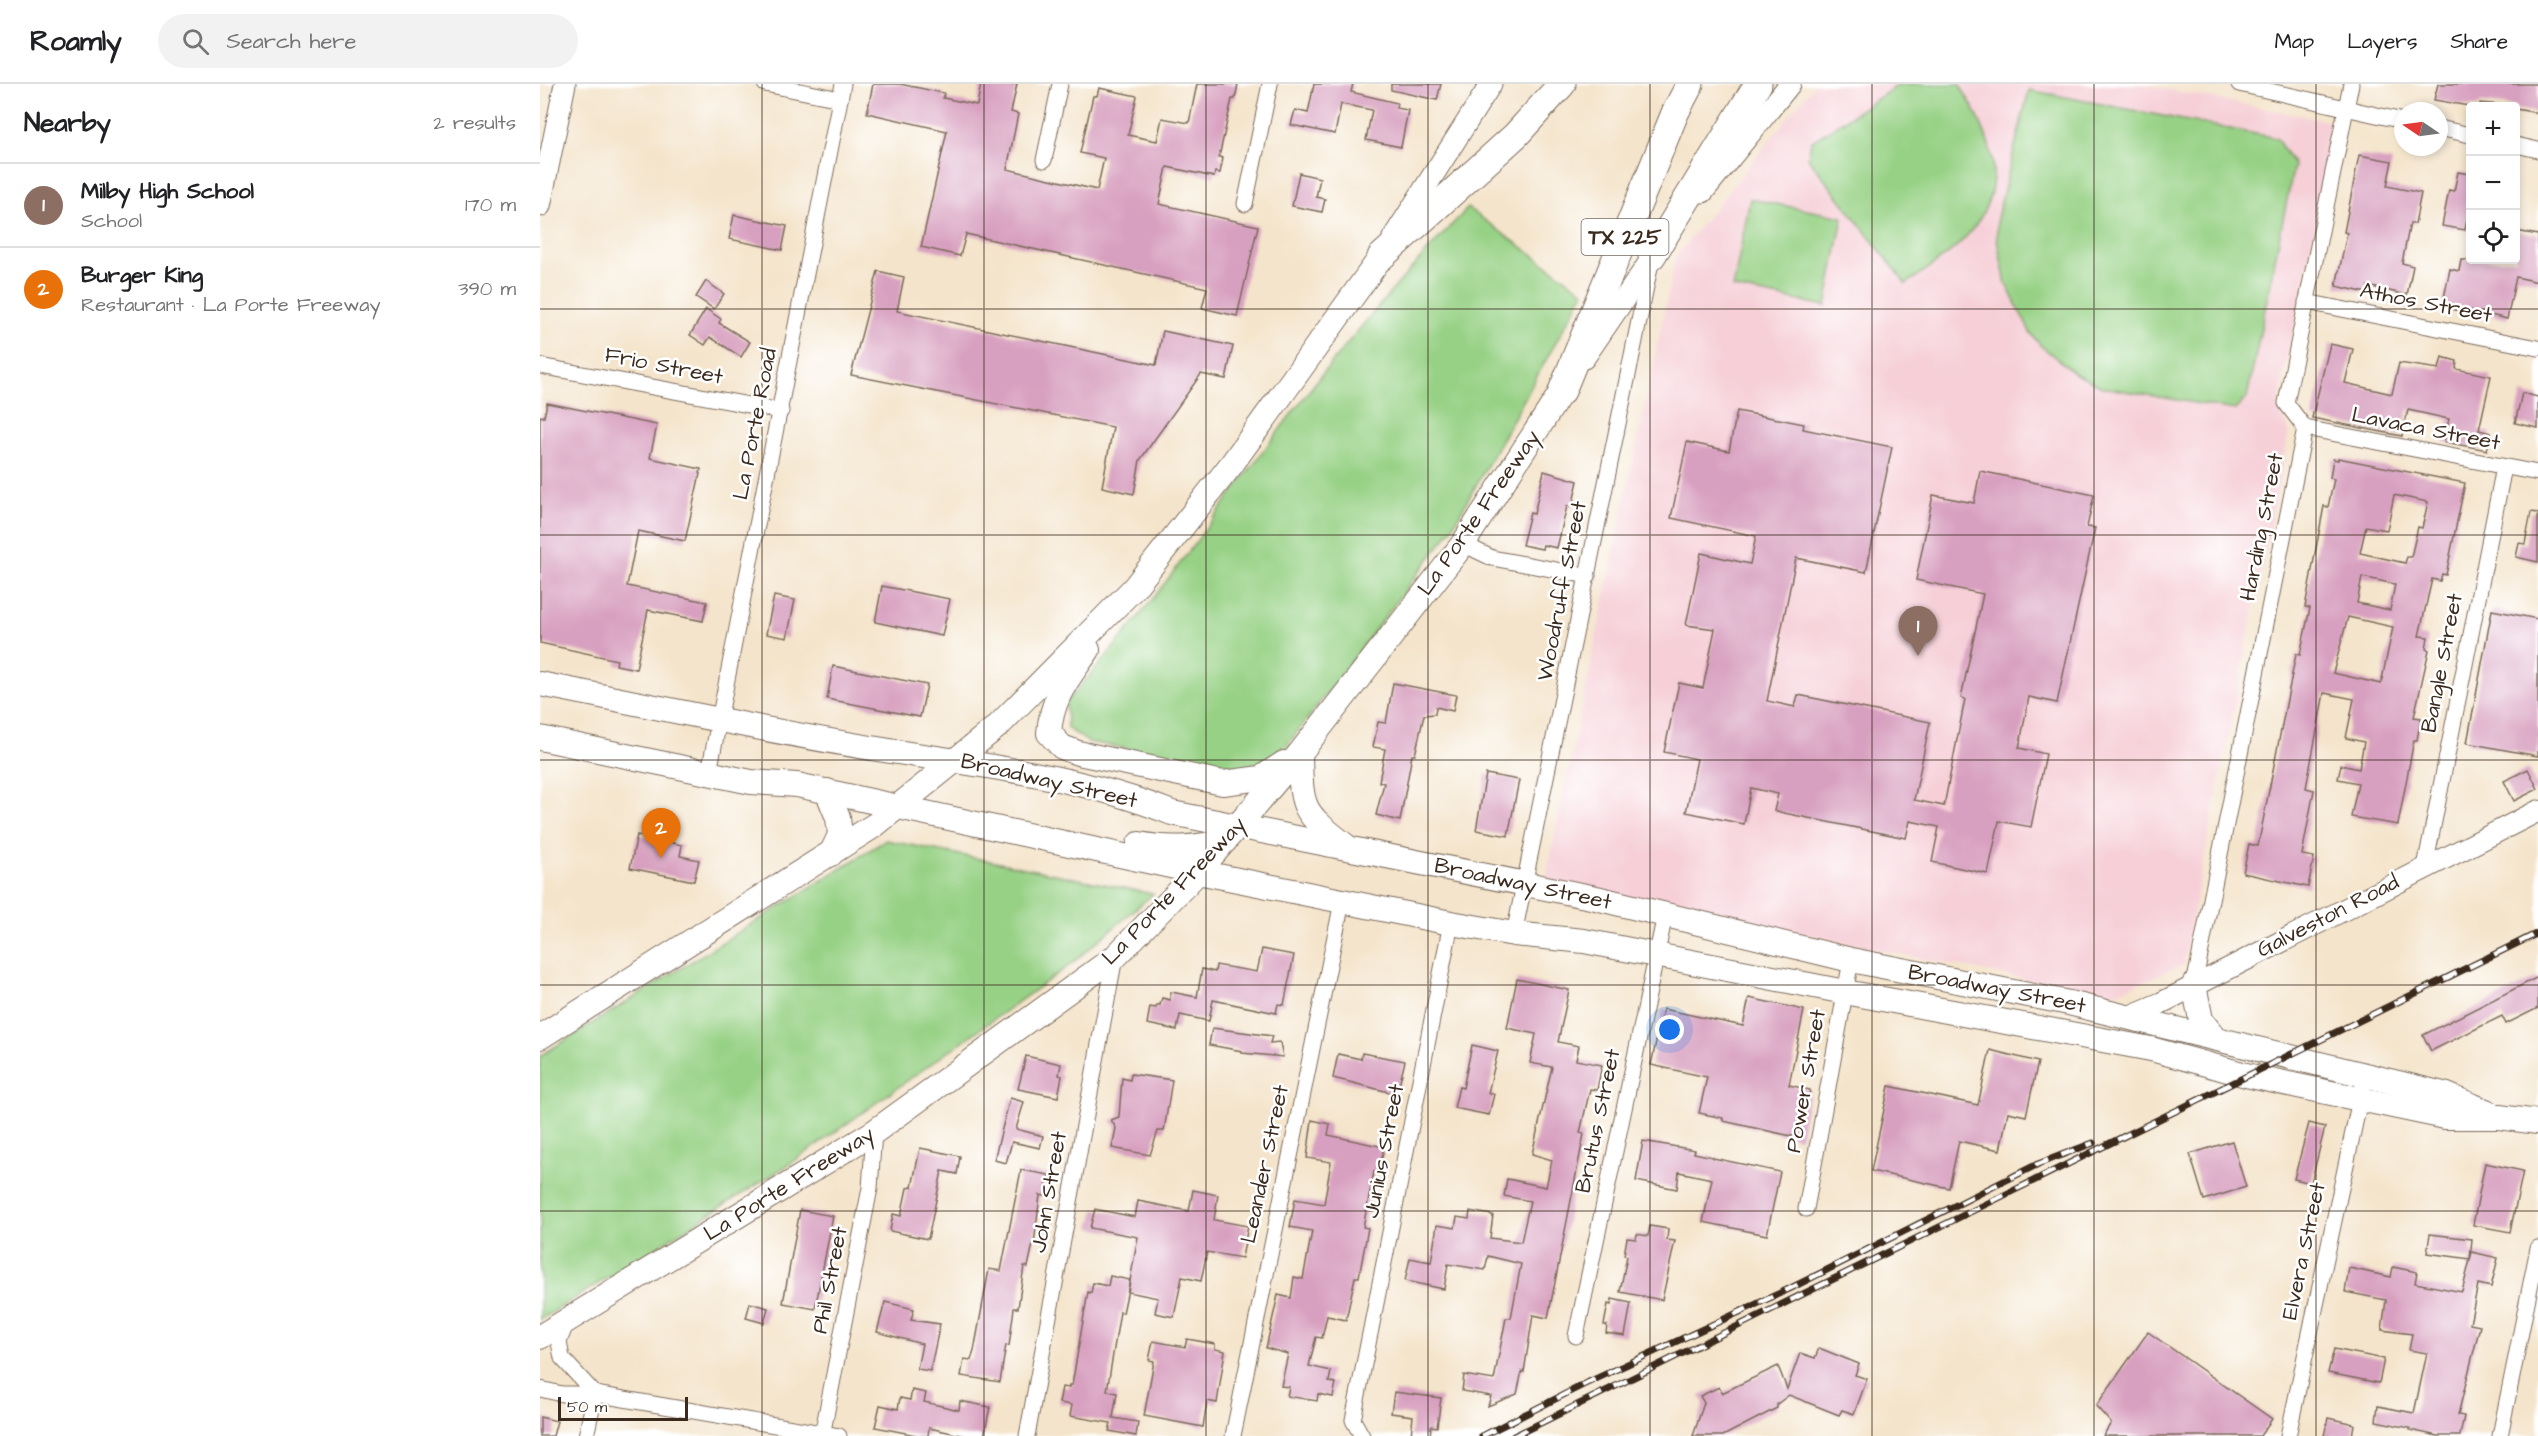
<!DOCTYPE html>
<html lang="en">
<head>
<meta charset="utf-8">
<style>
  body { margin:0; font-family:"Architects Daughter",sans-serif; background:#f2f2f2; color:#202124 }
  .controls { position:absolute; right:18px; top:18px; display:grid; overflow:hidden; border-radius:6px; box-shadow:0 3px 9px #0003 }
  .controls button { width:54px; height:54px; display:grid; place-items:center; padding:0; border:0; border-bottom:2px solid #e0e0e0; background:#fff; color:#202124; font:30px sans-serif }
  .compass { position:absolute; left:1854px; top:18px; width:54px; height:54px; border-radius:50%; background:#fff; box-shadow:0 3px 9px #0003; rotate:283deg }
  .scale { position:absolute; left:18px; bottom:15px; width:130px; box-sizing:border-box; padding-left:6px; border:3px solid #3b2a1e; border-top:0; font-size:16px; line-height:21px; white-space:nowrap; color:#3b2a1e; -webkit-text-stroke:4px #fff; paint-order:stroke }
  .you { position:absolute; left:1130px; top:946px; width:21px; height:21px; margin:-15px; border:4px solid #fff; border-radius:50%; background:#1a73e8; box-shadow:0 0 0 9px #1a73e833 }
  .badge { display:grid; place-items:center; width:39px; height:39px; border-radius:50%; background:#0b8043; color:#fff; font-size:20px; font-weight:700 }
  .pin { position:absolute; translate:-50% -50px; filter:drop-shadow(0 2px 3px #0008) }
  .pin::after { content:''; position:absolute; top:32px; width:21px; height:18px; background:inherit; clip-path:polygon(0 0,100% 0,50% 100%) }
  .list { margin:0; padding:0; list-style:none }
  h2 { display:flex; justify-content:space-between; align-items:center; height:78px; margin:0; padding:0 24px; font-size:26px }
  h2 small { font-size:20px; font-weight:400; color:#757577 }
  .list li { display:grid; grid-template-columns:39px 1fr auto; gap:18px; align-items:center; box-sizing:border-box; height:84px; padding:0 24px; border-top:2px solid #e0e0e0 }
  .list b { display:block; font-size:22px; white-space:nowrap }
  .list p { margin:0; font-size:20px; white-space:nowrap; color:#757577 }
  .list em { font-size:20px; font-style:normal; color:#757577 }
  .icon { flex:none; width:33px; height:33px; fill:none; stroke:currentColor; stroke-width:2; stroke-linecap:round; stroke-linejoin:round }
  .map { position:relative; flex:none; width:1998px; height:1352px; overflow:hidden }
  header { display:flex; align-items:center; gap:36px; box-sizing:border-box; height:84px; padding:0 30px; background:#fff; border-bottom:2px solid #e0e0e0 }
  header strong { font-size:28px }
  nav { display:flex; gap:33px; margin-inline-start:auto; font-size:21px }
  .search { width:420px; height:54px; background:#f2f2f2; display:flex; align-items:center; gap:15px; box-sizing:border-box; padding:0 21px; border-radius:33px; color:#757577; font-size:22px }
  main { display:flex }
  aside { flex:1; background:#fff }
  .map>svg:first-child { display:block }
</style>
</head>
<body>
<header>
<strong>Roamly</strong>
<div class="search"><svg class="icon" aria-label="search" viewBox="0 0 24 24"><circle cx="10" cy="10" r="6"/><path d="M15 15l6 6"/></svg>Search here</div>
<nav><a>Map</a><a>Layers</a><a>Share</a></nav>
</header>
<main>
<aside>
<h2>Nearby<small>2 results</small></h2>
<ul class="list">
<li><span class="badge" style="background:#8d6e63">1</span><div><b>Milby High School</b><p>School</p></div><em>170 m</em></li>
<li><span class="badge" style="background:#e8710a">2</span><div><b>Burger King</b><p>Restaurant · La Porte Freeway</p></div><em>390 m</em></li>
</ul>
</aside>
<div class="map">
<svg width="1998" height="1352" viewBox="0 0 1998 1352">
  <rect width="100%" height="100%" fill="#fff"/>
  <filter id="ink" filterUnits="userSpaceOnUse"><feTurbulence type="fractalNoise" baseFrequency=".0167" numOctaves="2"/><feDisplacementMap in="SourceGraphic" scale="12" xChannelSelector="R" yChannelSelector="G"/><feConvolveMatrix kernelMatrix="1 2 1 2 8 2 1 2 1" color-interpolation-filters="sRGB"/></filter>
  <filter id="wash" filterUnits="userSpaceOnUse"><feTurbulence type="fractalNoise" baseFrequency=".008" numOctaves="4" result="noise"/><feDisplacementMap in="SourceGraphic" scale="24" xChannelSelector="R" yChannelSelector="G"/><feGaussianBlur stdDeviation="1.35" result="paint"/><feColorMatrix in="noise" values="0 0 0 0 0 0 0 0 0 0 0 0 0 0 0 0 0 1.4 0 .05"/><feComposite in="paint" operator="in"/></filter>
  <g filter="url(#wash)">
    <rect width="100%" height="100%" fill="#f4e4cb"/>
    <path fill="#f6cfd7" d="M1275,0h325l197,39 -59,281 11,27 -106,534 -76,31 -562,-114 131,-626z"/>
    <g fill="#97d185" stroke="#697e52" stroke-width="1.5">
      <path d="M1360,0h59c35,54 54,106 2,158 -16,16 -36,29 -55,42l-98,-126 3,-16z"/>
      <path d="M1489,6l247,48 18,27 -47,233 -12,12 -133,-23 -26,-13 -35,-28 -11,-14 -24,-48 -9,-44v-22z"/>
      <path d="M1210,115l93,18 -17,89 -93,-18z"/>
      <path d="M928,124l116,84 -133,238 -172,226 -37,12 -154,-26 -21,-14 -1,-26c95,-103 171,-221 258,-330 46,-57 93,-112 144,-164z"/>
      <path d="M346,756l267,54 -83,71 -277,197 -253,158v-264z"/>
    </g>
    <g id="blocks">
      <g fill="#d8a0c0" fill-rule="evenodd">
        <path d="M333,0h27l44,9 -1,5 34,7 4,-21h36l-6,28 7,2 -11,55 90,21 7,-32 -24,-5 13,-57h4l2,-8 38,8 -9,39 29,6 5,-23 27,5 8,-39h41l-3,15h-3l-13,58 4,1 -3,15 -5,-1 -1,5 -47,-10 -8,37 99,22 -21,90 -35,-8 5,-20 -241,-54 -6,22 -39,-9 26,-116 -80,-18z"/>
        <path d="M774,0h39l-2,8 46,11 -1,5 12,2 -7,37 -35,-7 6,-30 -31,-6 -6,30 -44,-9 4,-15 13,3z"/>
        <path d="M851,0h50l-4,16 -46,-10z"/>
        <path d="M1898,0h100v29l-22,-4v-3l-36,-3v3h-11l-35,-6z"/>
        <path d="M1819,71l33,6 -5,25 34,7 -6,31 -5,-1 -8,40 11,3 -6,29 -39,-9 -1,7 -31,-7 11,-53 -3,-1z"/>
        <path d="M1918,88l12,2v28l-5,28 -23,-4 7,-36 5,1z"/>
        <path d="M759,89l21,5 -4,19 9,2 -3,13 -30,-6z"/>
        <path d="M194,131l53,11 -5,24 -53,-11z"/>
        <path d="M1976,147l22,4v47l-22,-5 -9,42 -46,-11 -1,3 -18,-4 8,-38 9,2 2,-11h55z"/>
        <path d="M338,187l26,6 -7,34 259,54 7,-34 70,15 -7,33 -25,-5 -61,86 -6,34 -32,-7 11,-60 -262,-52z"/>
        <path d="M166,197l18,13 -10,15 -18,-12z"/>
        <path d="M166,225l15,10 -2,4 31,19 -9,15 -31,-20 -5,8 -15,-10z"/>
        <path d="M1790,260l23,5 -8,34 47,11 7,-31 40,6 3,-12 15,4 -1,8 35,7 -12,54 12,3 -4,17 -43,-8 5,-23 -41,-9 -6,26 -90,-18z"/>
        <path d="M1982,309l16,4v31l-23,-5z"/>
        <path d="M7,319l110,22 -7,33 51,11 -16,72 -47,-10 -11,55 80,16 -4,19 -55,-11 -12,59 -20,-4 1,-5 -77,-17v-227l4,1z"/>
        <path d="M1197,327l67,13 -1,5 89,18 -26,125 -70,-14 -29,143 28,6 3,-12 132,27 -16,78 30,6 21,-107 -4,-1 22,-104 -67,-14 17,-85 41,8 6,-32 114,24 -7,32 8,1 -38,175 -28,-6 -10,51 27,6 -15,73 -32,-6 -11,53 -56,-12 7,-35 -29,-6 -4,17 -132,-27 4,-17 -27,-6 -7,36 -58,-12 11,-53 -33,-7 15,-69 24,5 12,-59 -29,-4 15,-72 49,11 6,-28 -85,-18 16,-76 42,9z"/>
        <path d="M1798,374l127,25 -19,92 -4,-1 -2,7 -8,-2 -13,57 9,1 -2,12 3,1 -15,67 7,1 -4,22h-3l-16,85 -47,-8 7,-34 -20,-4 3,-14 18,4 5,-27 -18,-4 8,-39 -30,-6 -18,95 8,2 -12,65 12,2 -6,30 -65,-14 6,-29 9,2 38,-192 4,1 10,-47 -5,-1 19,-101 4,1 6,-28 -4,-1 3,-19 5,1zM1854,411l34,7 -6,26 -4,-1 -7,30h-4l-2,6 -45,-10 6,-27 21,4zM1822,493l33,7 -5,26 -33,-7zM1808,533l45,10 -12,57 -48,-11z"/>
        <path d="M1004,387l34,10 -6,26 -5,-1 -10,42 -14,-3 -1,4 -20,-4 8,-32 4,1z"/>
        <path d="M1991,428l7,1v49l-22,-5 3,-14 6,1z"/>
        <path d="M342,502l68,13 -8,37 -67,-14z"/>
        <path d="M234,512l21,4 -8,38 -21,-4z"/>
        <path d="M1952,526l46,9v137l-71,-13z"/>
        <path d="M293,582l94,19 -7,32 -93,-18z"/>
        <path d="M853,599l63,12 -3,16 -17,-4 -1,7 -11,1 -9,40h-3l-12,66 -24,-6 8,-32 -5,-1 6,-33 -12,-2 5,-25 8,1z"/>
        <path d="M1988,685l10,20 -24,12 -10,-20z"/>
        <path d="M946,690l33,6 -11,56 -32,-6z"/>
        <path d="M97,751l45,10 -2,11 19,4 -5,21 -64,-13z"/>
        <path d="M722,865l32,6 -10,50 -6,-1 -2,9 -63,-13 -4,21 -29,-6 -3,15 -30,-6 3,-17 6,1 1,-3h3l2,-7 8,2 1,-8 26,5 5,-28 13,3 1,-7 41,7z"/>
        <path d="M1998,893v31l-32,16 -4,-8 -71,35 -8,-16z"/>
        <path d="M977,895l52,11 -11,52 21,4 -3,14 26,5 -5,25 -7,-1 -10,44 4,1 -36,184 -15,-3 -9,57 -2,-1 -5,23 -29,12 3,-10 -29,-5 2,-16 30,5 12,-62h5l10,-54 -33,-8 -3,14 -37,-6 -4,25 -39,-8 5,-23 21,4 6,-37 18,3 2,-11 12,2 1,-8 23,4 -3,23 31,4 9,-41 -26,-5 3,-17 39,8 6,-27 -20,-6 20,-87 -22,-4 6,-29 -29,-6z"/>
        <path d="M1209,914l55,12 -15,75 21,5 -10,48 -77,-17v-3l-24,-5 8,-36 -56,-12 12,-56 80,17z"/>
        <path d="M672,944l60,8 -2,7 10,-1 3,15 -41,-4v-2l-33,-6z"/>
        <path d="M932,961l26,6 -10,42 6,1 -5,21 -35,-7 5,-21 4,1z"/>
        <path d="M1450,966l48,12 -12,54 -18,-4 -8,38 -41,-9 -10,47 -78,-17 18,-85 89,19z"/>
        <path d="M822,969l43,8 -8,33 -64,-16 5,-24 23,5z"/>
        <path d="M486,972l35,8 -2,11 3,1 -4,21 -40,-8z"/>
        <path d="M591,990l41,6 -8,51h-6l-8,24 -38,-7 4,-20 -5,-8 8,-3 3,-39 8,2z"/>
        <path d="M470,1014l14,4 -8,27 27,7 -3,12 -28,-6 -6,21 -12,-3z"/>
        <path d="M772,1036l18,4 -2,11 56,12 -5,26 -5,-1 -11,55 5,1 -9,49h-4l-9,43 -19,-4 -5,22 -6,-1 -7,29 22,5 -2,11 7,1 -3,14 -15,-3 -1,7 -30,-5 2,-9 -8,-1 7,-32 -22,-6 12,-53 13,3 3,-21 9,2 9,-48 -22,-4 5,-28 29,5 7,-42 -24,-4z"/>
        <path d="M1769,1039l16,4 -14,56 -17,-4z"/>
        <path d="M1103,1057l52,9 -1,3 19,4v1l67,14 -13,63 -64,-13 9,-43 -33,-7 -2,17 -41,-8z"/>
        <path d="M1692,1057l14,46 -42,13 -14,-46z"/>
        <path d="M380,1064l40,8 -3,18 -15,-3 -14,68 -38,-8 3,-17 8,2 6,-28 5,-1z"/>
        <path d="M1945,1079l38,8 -13,61 -37,-7z"/>
        <path d="M481,1086l28,5 -4,21 -5,-1 -6,49h-1l-5,23 -4,-1 -6,42h-4l-5,38 -3,-1 -6,37 -39,-6 3,-17 7,1 3,-9 15,-82 12,2z"/>
        <path d="M653,1106l25,5 -4,25 34,6 -6,32 -35,-6 -6,29 -19,-4 -8,40 -19,-4 3,-15 -30,-6 10,-55 -48,-9 5,-19 40,8 3,-16 51,10z"/>
        <path d="M260,1126l33,6 -18,93 -32,-6z"/>
        <path d="M1110,1142l18,3 -1,11 8,1 -13,59 -42,-8 7,-36 -3,-1 3,-17 9,1 1,-5 11,2z"/>
        <path d="M1890,1150l42,5 -2,20 -43,-6z"/>
        <path d="M1932,1168l26,6 -7,29 -13,-3 -8,40 10,2 -22,89 6,1 -4,20h-22l-28,-6v-2l-34,-7 2,-15 36,7 13,-60 -18,-3 3,-16 -30,-4 4,-30 -41,-8 4,-24 42,9 2,-10 24,5 -2,11 47,9z"/>
        <path d="M570,1192l20,4 -7,33 -3,-1 -13,79 10,2 -4,25 25,4 -2,14 -27,-5 2,-8 -41,-7 2,-11 -13,-2 3,-16 7,1v-3h3l16,-93 3,1 2,-10 15,3z"/>
        <path d="M1072,1215l19,4 -6,33 -19,-3 1,-8h-3l4,-21 3,1z"/>
        <path d="M345,1218l29,7 -3,11 29,4 -10,47 -13,-2 5,-25 -45,-12z"/>
        <path d="M210,1219l18,5 -4,15 -18,-5z"/>
        <path d="M1608,1248l124,87 -12,17h-157l8,-13 -15,-17z"/>
        <path d="M647,1255l28,5v5l10,2 -8,52 -10,-2 -4,26 -59,-11 10,-55 -5,-1 4,-19 32,6z"/>
        <path d="M1279,1264l40,16 -4,11 12,4 -13,35 -12,-4 -3,5 -50,-20 -12,9v4l-54,28h-30l11,-33 -4,-7 19,-9 3,6 56,-27 9,23 13,-36 15,5z"/>
        <path d="M1794,1265l50,10 -5,24 -51,-10z"/>
        <path d="M372,1306l14,3 -2,9 35,8 1,-9 30,6 -6,29h-18l-37,-8 -1,8h-7l-46,-9 5,-22 18,4 2,-11 10,2z"/>
        <path d="M854,1308l47,6 -4,29 -6,-1 -1,10h-19l2,-20 -22,-3z"/>
        <path d="M0,1333l17,4 -4,15h-13z"/>
        <path d="M1788,1334l26,6 -2,12h-28z"/>
      </g>
    </g>
  </g>
  <g filter="url(#ink)">
    <use href="#blocks" fill-opacity="0" stroke="#7c6b5b" stroke-width="1.5"/>
    <g fill="none" stroke-linecap="round" stroke-linejoin="round">
      <defs>
        <g id="minor">
          <path d="M225,0l75,15"/>
          <path d="M1699,0l164,37"/>
          <path d="M1899,44l31,7"/>
          <path d="M1976,61l22,5"/>
          <path d="M504,76l16,-76"/>
          <path d="M705,120l25,-120"/>
          <path d="M1766,218l232,46"/>
          <path d="M0,282l241,45"/>
          <path d="M1765,344l233,45"/>
          <path d="M923,460l29,14 96,18"/>
          <path d="M169,688l134,-688"/>
          <path d="M1885,783l79,-400"/>
          <path d="M974,850l136,-667"/>
          <path d="M1654,901l111,-557 -19,-25 65,-319"/>
          <path d="M1266,1125l45,-249"/>
          <path d="M27,1237l-8,21 3,16 33,36"/>
          <path d="M1036,1252l89,-421"/>
          <path d="M0,1305l22,5h33l244,42"/>
          <path d="M46,1352l9,-42"/>
          <path d="M282,1352l48,-248 4,-56"/>
          <path d="M487,1352l88,-479"/>
          <path d="M693,1352l109,-534"/>
          <path d="M822,1352l-9,-16 98,-497"/>
          <path d="M1748,1352l77,-360"/>
          <path d="M1960,1352l38,-188"/>
        </g>
        <g id="secondary">
          <path d="M1163,108l87,-108"/>
          <path d="M0,122l25,-122"/>
          <path d="M853,154l98,-154"/>
          <path d="M1044,274l77,-113"/>
          <path d="M1588,933l33,-14 377,-192"/>
        </g>
        <g id="primary">
          <path d="M548,566c-20,29 -36,46 -39,83l13,14 16,6 145,30 38,-5 23,-15"/>
          <path d="M0,600c114,22 229,48 344,66 97,15 196,26 288,63l424,85 255,62 218,43 378,92 41,17"/>
          <path d="M0,654l211,44 46,3 401,87 253,51 63,11 70,7 261,51 306,57 95,26 199,42h54l39,5"/>
          <path d="M760,669c1,56 1,58 46,93"/>
          <path d="M287,707l11,27 2,17 -9,19"/>
          <path d="M599,760c31,6 56,4 86,-3"/>
          <path d="M1654,901l7,35 13,17"/>
          <path d="M0,953l335,-212 124,-100 135,-137 97,-123 150,-208"/>
          <path d="M0,1253l334,-205 241,-175 83,-85 102,-119 163,-209 99,-153"/>
        </g>
        <g id="motorway">
          <path d="M1112,172l106,-172"/>
          <path d="M841,173l135,-122 46,-51"/>
          <path d="M1022,307l113,-278 15,-29"/>
        </g>
      </defs>
      <use href="#minor" stroke="#7c6b5b" stroke-width="17"/>
      <use href="#secondary" stroke="#7c6b5b" stroke-width="23"/>
      <use href="#primary" stroke="#7c6b5b" stroke-width="26"/>
      <use href="#motorway" stroke="#7c6b5b" stroke-width="29"/>
      <use href="#minor" stroke="#fff" stroke-width="15"/>
      <use href="#secondary" stroke="#fff" stroke-width="21"/>
      <use href="#primary" stroke="#fff" stroke-width="24"/>
      <use href="#motorway" stroke="#fff" stroke-width="27"/>
      <defs>
        <g id="rail">
          <path d="M942,1352l107,-54 200,-93 249,-125 55,-21"/>
          <path d="M974,1352l1024,-503"/>
        </g>
      </defs>
      <use href="#rail" stroke="#3b2a1e" stroke-width="7"/>
      <use href="#rail" stroke="#fff" stroke-width="4.5" stroke-dasharray="14" stroke-linecap="butt"/>
    </g>
  </g>
  <path fill="none" stroke="#3b2a1e" stroke-width="1.5" stroke-opacity="0.55" d="M222,0v1352M444,0v1352M666,0v1352M888,0v1352M1110,0v1352M1332,0v1352M1554,0v1352M1776,0v1352M0,225h1998M0,451h1998M0,676h1998M0,901h1998M0,1127h1998"/>
  <g text-anchor="middle" dominant-baseline="central" stroke-width="5" stroke-linejoin="round" paint-order="stroke">
    <rect fill="#fff" stroke="#766a62" stroke-width="1.5" x="1041.5" y="135" width="87" height="36" rx="4.5"/>
    <g font-size="21" font-weight="bold" fill="#3b2a1e">
      <text x="1085" y="153">TX 225</text>
    </g>
    <g font-size="22" fill="#3b2a1e" stroke="#fff">
      <text transform="translate(1886 219) rotate(11)">Athos Street</text>
      <text transform="translate(124 282) rotate(11)">Frio Street</text>
      <text transform="translate(215 340) rotate(-79)">La Porte Road</text>
      <text transform="translate(1886 345) rotate(11)">Lavaca Street</text>
      <text transform="translate(939 429) rotate(-55)">La Porte Freeway</text>
      <text transform="translate(1722 443) rotate(-79)">Harding Street</text>
      <text transform="translate(1022 507) rotate(-79)">Woodruff Street</text>
      <text transform="translate(1902 579) rotate(-79)">Bangle Street</text>
      <text transform="translate(509 697) rotate(13)">Broadway Street</text>
      <text transform="translate(983 800) rotate(12)">Broadway Street</text>
      <text transform="translate(634 807) rotate(-46)">La Porte Freeway</text>
      <text transform="translate(1788 832) rotate(-27)">Galveston Road</text>
      <text transform="translate(1457 905) rotate(11)">Broadway Street</text>
      <text transform="translate(1266 997) rotate(-80)">Power Street</text>
      <text transform="translate(1058 1037) rotate(-78)">Brutus Street</text>
      <text transform="translate(844 1067) rotate(-79)">Junius Street</text>
      <text transform="translate(725 1080) rotate(-78)">Leander Street</text>
      <text transform="translate(249 1100) rotate(-32)">La Porte Freeway</text>
      <text transform="translate(509 1108) rotate(-80)">John Street</text>
      <text transform="translate(1764 1167) rotate(-78)">Elvera Street</text>
      <text transform="translate(290 1196) rotate(-79)">Phil Street</text>
    </g>
  </g>
</svg>
<div class="controls">
<button>+</button>
<button>−</button>
<button><svg class="icon" aria-label="locate" viewBox="0 0 24 24"><circle cx="12" cy="12" r="6"/><path d="M12 2v4M12 18v4M2 12h4M18 12h4"/></svg></button>
</div>
<svg class="compass" viewBox="-18 -18 36 36"><path d="M0-13l5 13h-10z" fill="#e53935"/><path d="M0 13l5-13h-10z" fill="#757577"/></svg>
<div class="scale">50 m</div>
<div class="you"></div>
<div class="pin badge" style="left:1378px;top:572px;background:#8d6e63">1</div>
<div class="pin badge" style="left:121px;top:774px;background:#e8710a">2</div>
</div>
</main>
</body>
</html>
